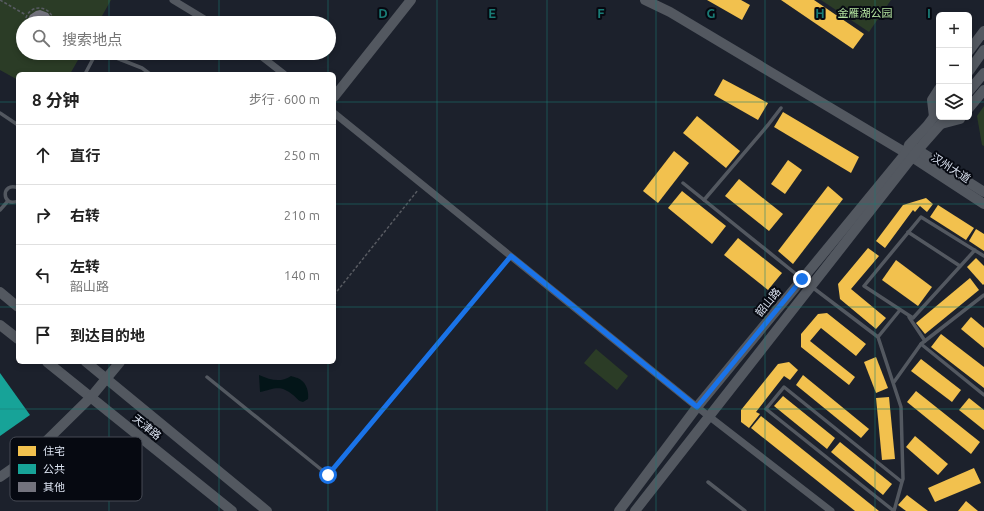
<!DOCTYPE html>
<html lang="zh">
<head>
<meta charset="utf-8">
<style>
  body { margin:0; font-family:Ubuntu,"Noto Sans SC",sans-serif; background:#f6f6f6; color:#222 }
  .controls { position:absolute; right:12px; top:12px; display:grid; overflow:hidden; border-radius:6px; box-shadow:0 2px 6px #0003 }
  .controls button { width:36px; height:36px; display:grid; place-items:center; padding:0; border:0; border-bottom:1px solid #e0e0e0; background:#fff; color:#222; font:20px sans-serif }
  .stop { position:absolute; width:12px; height:12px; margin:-9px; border:3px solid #1a73e8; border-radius:50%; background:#fff }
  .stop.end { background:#1a73e8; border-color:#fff; box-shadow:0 1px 4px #0008 }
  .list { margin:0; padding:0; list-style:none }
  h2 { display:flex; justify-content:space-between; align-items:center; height:52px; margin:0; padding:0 16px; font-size:17px }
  h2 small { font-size:13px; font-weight:400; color:#767676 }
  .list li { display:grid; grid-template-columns:26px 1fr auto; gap:12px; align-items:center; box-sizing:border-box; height:60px; padding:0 16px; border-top:1px solid #e0e0e0 }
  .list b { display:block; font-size:15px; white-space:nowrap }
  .list p { margin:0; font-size:13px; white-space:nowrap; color:#767676 }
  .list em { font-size:13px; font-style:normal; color:#767676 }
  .icon { flex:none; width:22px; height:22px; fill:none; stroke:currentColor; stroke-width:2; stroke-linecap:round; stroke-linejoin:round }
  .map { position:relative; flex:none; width:984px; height:511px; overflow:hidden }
  .search { position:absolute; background:#fff; box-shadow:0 2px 6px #0003; left:16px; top:16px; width:320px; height:44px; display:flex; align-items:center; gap:10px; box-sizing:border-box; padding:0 14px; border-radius:22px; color:#767676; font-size:15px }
  .panel { position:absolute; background:#fff; box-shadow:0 2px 6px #0003; left:16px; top:72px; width:320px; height:292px; border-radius:6px }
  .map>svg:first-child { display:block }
</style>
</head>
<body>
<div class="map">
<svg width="984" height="511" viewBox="0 0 984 511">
  <rect width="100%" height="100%" fill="#1c212c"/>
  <g fill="#2b3c26">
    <path d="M0,0h111l-13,23h-75v30h59l-12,21h-52v6l-18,-10z"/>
    <path d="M821,0h70l-22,32z"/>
    <path d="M984,106v40l-2,-1 -5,-29z"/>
    <path d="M596,349l32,27 -11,14 -33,-27z"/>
  </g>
  <path fill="#031518" d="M259,375c12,5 21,8 32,1 3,1 8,2 10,4 6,4 8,13 7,19l-5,3c-5,-1 -6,-4 -10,-7 -13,-11 -19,-6 -33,-3z"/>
  <g fill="#f2c14e">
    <path d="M707,0h34l9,5 -8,15z"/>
    <path d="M781,0h33l50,34 -11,15z"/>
    <path d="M723,79l45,24 -10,17 -44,-25z"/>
    <path d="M783,112l76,45 -8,16 -77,-46z"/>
    <path d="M697,116l43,35 -14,17 -43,-35z"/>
    <path d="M674,151l15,12 -31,40 -15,-12z"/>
    <path d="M788,160l14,10 -17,24 -14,-10z"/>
    <path d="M739,179l44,35 -14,17 -44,-35z"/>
    <path d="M828,186l15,13 -50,65 -15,-13z"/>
    <path d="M682,191l44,35 -14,18 -44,-36z"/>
    <path d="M926,198l7,6 -6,8 -7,-6 -5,6 -2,-2 -28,38 -9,-7 27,-36z"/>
    <path d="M938,205l36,23 -8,12 -36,-23z"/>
    <path d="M976,229l8,5v17l-15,-10z"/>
    <path d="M738,238l44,35 -14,17 -44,-35z"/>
    <path d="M868,248l11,8 -28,33 35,29 -10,11 -36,-30 -2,-15z"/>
    <path d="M976,258l8,8v18l-1,1 -16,-18z"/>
    <path d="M896,260l36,27 -14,19 -36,-26z"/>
    <path d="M970,278l9,12 -54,44 -9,-11z"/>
    <path d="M827,313l39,31 -10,12 -35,-28 -11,13 45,36 -6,8 -48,-38v-13l17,-20z"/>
    <path d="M971,317l13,11v20l-23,-19z"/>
    <path d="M941,334l43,33v21l-53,-41z"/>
    <path d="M876,357l12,31 -12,5 -12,-31z"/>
    <path d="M921,359l40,31 -9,12 -41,-31z"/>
    <path d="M789,362l9,8 -8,10 -6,-4 -28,36 4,2 -11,14 -8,-6v-12l37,-46z"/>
    <path d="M803,375l66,54 -8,9 -65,-53z"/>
    <path d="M916,391l64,51 -9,12 -64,-52z"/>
    <path d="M783,396l52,42 -8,11 -53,-43z"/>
    <path d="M889,397l6,62 -13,1 -6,-62z"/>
    <path d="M969,398l15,12v20l-25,-20z"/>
    <path d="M761,416l118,95h-24l-104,-83z"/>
    <path d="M915,436l33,28 -10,11 -32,-28z"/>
    <path d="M840,442l52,42 -9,11 -52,-43z"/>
    <path d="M974,468l7,15 -46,19 -7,-14z"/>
    <path d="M907,495l21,16h-22l-8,-6z"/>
    <path d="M966,501l12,10h-20z"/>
  </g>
  <path fill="#17a398" d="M0,373l30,42 -30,21z"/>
  <path fill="#73737d" d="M40,10l8,3 2,3 2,7h-24v-4l2,-4 6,-4z"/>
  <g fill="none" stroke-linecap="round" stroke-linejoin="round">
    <g stroke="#585b62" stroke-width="1.5" stroke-dasharray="3 2" stroke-linecap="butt">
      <path d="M0,0l26,15"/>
      <path d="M25,23c1,-20 27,-20 29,0"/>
      <path d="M334,295l84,-105"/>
    </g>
    <g stroke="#535860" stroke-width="3.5">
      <path d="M85,74l9,-17h20l28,11 8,6"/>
      <path d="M0,113l18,12"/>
      <path d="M683,183l118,95"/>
      <path d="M18,188c-17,-7 -17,20 0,13"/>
      <path d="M704,200l64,-75 13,-17"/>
      <path d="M0,210l8,-9"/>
      <path d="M908,232l52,34"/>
      <path d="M975,250l-62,68 -49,-32 57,-69 63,39"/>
      <path d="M812,287l66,50 23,70 2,72 -1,3 -8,29 -128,-102 18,-22 118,95"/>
      <path d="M909,317l16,24"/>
      <path d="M878,337l22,-27"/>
      <path d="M921,344l63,51"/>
      <path d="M207,377l121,98 183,-219"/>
      <path d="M894,382l27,-38 63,-49"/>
      <path d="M708,482l37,29"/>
    </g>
    <g stroke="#535860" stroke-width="7">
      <path d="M173,0l38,23"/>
      <path d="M257,53l27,21"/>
      <path d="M334,113l363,294 134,104"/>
    </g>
    <g stroke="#535860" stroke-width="10">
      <path d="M645,0l25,12 236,141 78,51"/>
      <path d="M969,51l15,-20"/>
      <path d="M969,71l15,-21"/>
      <path d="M969,91l15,-18"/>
      <path d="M334,97l77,-97"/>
      <path d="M969,108l15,-18"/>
      <path d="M934,117l-2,-17 7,-11"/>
      <path d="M941,124l19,-5 1,-2"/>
      <path d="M913,147l71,45"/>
      <path d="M0,292l18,15"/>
      <path d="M0,325l18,14"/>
      <path d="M47,362l185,149"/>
      <path d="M86,362l181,149"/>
      <path d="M0,477l33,-23 58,-57 29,-35"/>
      <path d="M619,511l78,-104 209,-254 3,-8 18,-19 12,-16"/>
      <path d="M635,511l282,-360 30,-34"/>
    </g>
  </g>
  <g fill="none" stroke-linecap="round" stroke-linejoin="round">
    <path stroke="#1a73e8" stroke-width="5" d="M328,475l183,-219 186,151 105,-128"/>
  </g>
  <path fill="none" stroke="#197b75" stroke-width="1" stroke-opacity="0.55" d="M109,0v23M219,0v23M328,0v23M437,0v511M547,0v511M656,0v511M765,0v511M875,0v511M109,53v21M219,53v21M328,53v21M0,102h18M334,102h605M969,102h15M0,204h18M334,204h650M0,307h18M334,307h650M109,362v149M219,362v149M328,362v149M0,409h984"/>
  <g text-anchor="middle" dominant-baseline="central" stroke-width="4" stroke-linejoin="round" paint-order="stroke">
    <g font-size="11" fill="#b3e39f" stroke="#060911">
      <text x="865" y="13">金雁湖公园</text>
    </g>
    <g font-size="11" fill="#dce3f1" stroke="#060911">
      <text transform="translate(951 168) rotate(33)">汉州大道</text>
      <text transform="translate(768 302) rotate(-51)">韶山路</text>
      <text transform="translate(147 427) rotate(39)">天津路</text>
    </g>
  </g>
  <rect x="10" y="437" width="132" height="64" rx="6" fill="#060911" stroke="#464a54" stroke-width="1"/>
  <rect x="18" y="446" width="18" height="10" fill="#f2c14e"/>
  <rect x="18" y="464" width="18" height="10" fill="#17a398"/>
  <rect x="18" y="482" width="18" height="10" fill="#73737d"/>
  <g font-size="11" fill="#dce3f1">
    <text x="43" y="455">住宅</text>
    <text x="43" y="473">公共</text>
    <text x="43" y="491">其他</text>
  </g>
  <g font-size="13" text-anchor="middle" font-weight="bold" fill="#197b75" stroke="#060911" stroke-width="4" stroke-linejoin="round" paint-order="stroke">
    <text x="383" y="18">D</text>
    <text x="492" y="18">E</text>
    <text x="601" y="18">F</text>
    <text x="711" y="18">G</text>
    <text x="820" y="18">H</text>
    <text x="929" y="18">I</text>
  </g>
</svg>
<div class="controls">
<button>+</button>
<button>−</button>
<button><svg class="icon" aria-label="layers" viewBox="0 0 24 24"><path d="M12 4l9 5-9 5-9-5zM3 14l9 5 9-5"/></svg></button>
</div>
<div class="stop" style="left:328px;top:475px"></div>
<div class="stop end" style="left:802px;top:279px"></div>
<div class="search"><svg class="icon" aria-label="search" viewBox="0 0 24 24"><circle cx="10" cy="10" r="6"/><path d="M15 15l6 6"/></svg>搜索地点</div>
<section class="panel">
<h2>8 分钟<small>步行 · 600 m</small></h2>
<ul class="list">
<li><svg class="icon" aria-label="ahead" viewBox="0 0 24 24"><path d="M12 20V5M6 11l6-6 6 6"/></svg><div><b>直行</b></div><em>250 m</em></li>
<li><svg class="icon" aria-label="right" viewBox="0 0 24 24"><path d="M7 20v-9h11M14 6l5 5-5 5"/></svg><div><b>右转</b></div><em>210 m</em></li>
<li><svg class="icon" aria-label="left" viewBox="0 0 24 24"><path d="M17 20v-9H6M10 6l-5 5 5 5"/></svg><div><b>左转</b><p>韶山路</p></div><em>140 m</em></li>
<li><svg class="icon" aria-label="arrive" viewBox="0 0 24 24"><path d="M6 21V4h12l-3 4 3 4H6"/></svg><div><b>到达目的地</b></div></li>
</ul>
</section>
</div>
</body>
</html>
